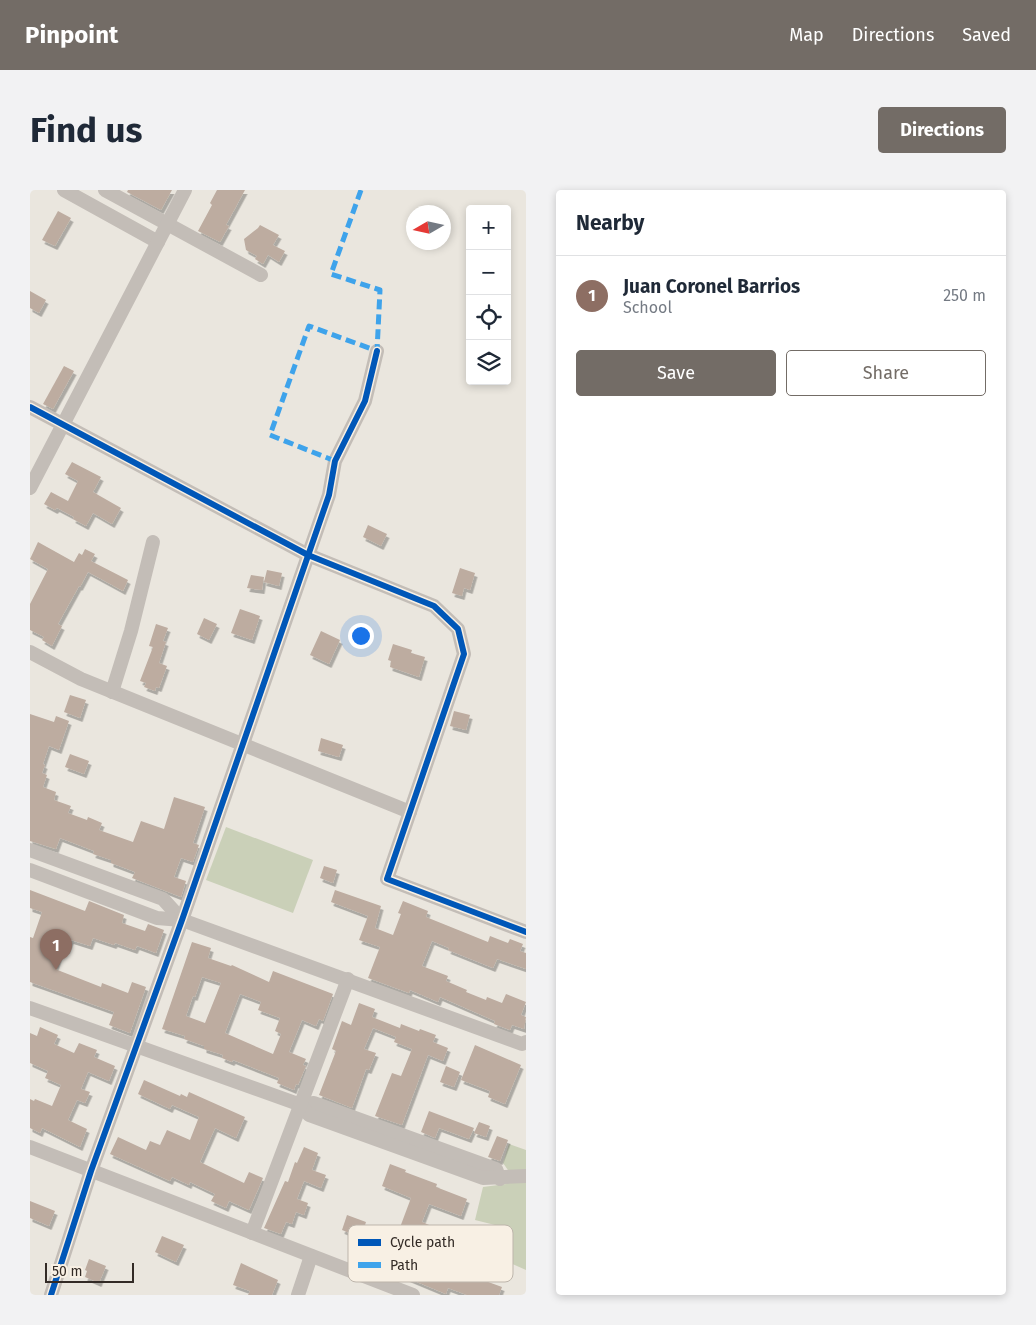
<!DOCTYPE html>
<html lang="en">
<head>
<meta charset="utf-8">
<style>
  body { margin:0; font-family:"Fira Sans",sans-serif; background:#f2f2f3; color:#1f2937 }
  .controls { position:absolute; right:15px; top:15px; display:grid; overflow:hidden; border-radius:5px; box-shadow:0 2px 8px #0003 }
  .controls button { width:45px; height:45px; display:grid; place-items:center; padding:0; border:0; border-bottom:1px solid #e0e1e3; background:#fff; color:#1f2937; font:25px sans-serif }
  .compass { position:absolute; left:376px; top:15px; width:45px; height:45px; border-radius:50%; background:#fff; box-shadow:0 2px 8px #0003; rotate:261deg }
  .scale { position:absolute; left:15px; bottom:12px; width:89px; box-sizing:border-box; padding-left:5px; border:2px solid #332b26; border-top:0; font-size:14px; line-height:18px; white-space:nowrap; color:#332b26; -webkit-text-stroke:4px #f8f0e4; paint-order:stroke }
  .you { position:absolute; left:330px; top:445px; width:18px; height:18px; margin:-12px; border:4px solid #fff; border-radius:50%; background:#1a73e8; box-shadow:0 0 0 8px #1a73e833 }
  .badge { display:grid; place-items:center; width:32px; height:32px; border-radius:50%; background:#736c66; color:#fff; font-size:16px; font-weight:700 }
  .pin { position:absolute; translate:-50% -41px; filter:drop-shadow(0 1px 2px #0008) }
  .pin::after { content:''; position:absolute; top:26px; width:18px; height:15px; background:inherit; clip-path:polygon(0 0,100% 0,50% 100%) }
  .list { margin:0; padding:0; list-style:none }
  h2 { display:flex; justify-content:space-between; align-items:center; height:65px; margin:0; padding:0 20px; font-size:21px }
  h2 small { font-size:16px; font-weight:400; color:#747a83 }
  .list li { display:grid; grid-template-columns:32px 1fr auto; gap:15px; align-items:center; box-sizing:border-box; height:80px; padding:0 20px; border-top:1px solid #e0e1e3 }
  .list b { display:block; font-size:19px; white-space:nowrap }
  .list p { margin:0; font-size:16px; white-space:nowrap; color:#747a83 }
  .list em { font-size:16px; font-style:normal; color:#747a83 }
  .actions { display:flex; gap:10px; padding:15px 20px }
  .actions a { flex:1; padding:11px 0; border:1px solid #736c66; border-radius:5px; text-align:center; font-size:18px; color:#736c66 }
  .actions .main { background:#736c66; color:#fff }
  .icon { flex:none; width:28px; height:28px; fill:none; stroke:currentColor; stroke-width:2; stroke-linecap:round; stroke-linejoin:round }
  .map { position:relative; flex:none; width:496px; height:1105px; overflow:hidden; border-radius:5px }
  header { display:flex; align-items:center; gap:30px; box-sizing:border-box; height:70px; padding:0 25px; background:#736c66; color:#fff }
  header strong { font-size:24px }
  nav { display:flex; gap:28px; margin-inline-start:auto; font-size:18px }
  .intro { display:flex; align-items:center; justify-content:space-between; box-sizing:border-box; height:120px; padding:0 30px }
  h1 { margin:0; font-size:35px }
  .button { padding:12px 22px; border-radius:5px; background:#736c66; color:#fff; font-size:18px; font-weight:700 }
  main { display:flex; gap:30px; padding:0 30px }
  aside { flex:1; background:#fff; border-radius:5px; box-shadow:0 2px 8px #0003 }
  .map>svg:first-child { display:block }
</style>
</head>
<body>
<header>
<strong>Pinpoint</strong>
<nav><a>Map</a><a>Directions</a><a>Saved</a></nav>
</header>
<div class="intro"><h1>Find us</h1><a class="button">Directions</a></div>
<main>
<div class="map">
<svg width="496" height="1105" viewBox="0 0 496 1105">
  <defs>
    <filter id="shadow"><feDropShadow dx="2.5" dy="4" stdDeviation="0" flood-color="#0004"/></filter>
  </defs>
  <rect width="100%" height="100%" fill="#eae6de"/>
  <g fill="#cad0b8">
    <path d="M196,637l87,33 -20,53 -87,-33z"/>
    <path d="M479,954l17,6v120l-34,-15 7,-29 -24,-6 8,-33 23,-3 4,-11 -7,-10z"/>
  </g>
  <g fill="#bdaca0" fill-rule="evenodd" filter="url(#shadow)">
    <path d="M98,0h44l-11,20 -34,-18z"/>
    <path d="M187,0h28l-19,35 3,1 -9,16 -22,-11 14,-26 -2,-2z"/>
    <path d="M28,21l13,7 -16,28 -13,-6z"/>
    <path d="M230,35l19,10 -6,10 12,6 -6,11 -11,-7 -5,9 -8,-5 2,-3 -11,-6 -2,-11 14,-11z"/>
    <path d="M0,101l16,9 -7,13 -9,-5z"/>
    <path d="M34,176l10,5 -21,38 -10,-5z"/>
    <path d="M42,272l29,15 -8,15 28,16 -9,16 -19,-11 -7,13 -13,-7 1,-2 -17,-9 -2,2 -11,-6 7,-12 17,9 10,-20 -13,-7z"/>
    <path d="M338,335l19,9 -6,12 -18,-9z"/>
    <path d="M8,352l36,20 5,-9 3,2 3,-6 10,5 -4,7 37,19 -5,11 -35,-19 -8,15 -1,-1 -21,38 4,2 -10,20 -10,-6 2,-3 -14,-7v-26l18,-35 -18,-10z"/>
    <path d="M430,378l15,5 -5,17 -6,-2 -2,8 -10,-3z"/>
    <path d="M237,380l15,3 -3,13 -15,-4z"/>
    <path d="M221,385l13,2 -2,13 -15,-2z"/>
    <path d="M210,419l20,7 -8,24 -21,-7z"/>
    <path d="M174,428l13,6 -8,16 -12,-6z"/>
    <path d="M126,434l12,4 -5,13 3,1 -7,21 8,3 -8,22 -3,-1 -1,4 -11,-4 2,-4 -6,-2 13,-34 -4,-1z"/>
    <path d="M291,441l19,9 -11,24 -19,-9z"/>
    <path d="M363,454l19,6 -1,3 14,4 -6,20 -29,-10 1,-6 -3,-1z"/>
    <path d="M40,505l16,5 -6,18 -16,-6z"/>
    <path d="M424,521l16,4 -4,15 -16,-4z"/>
    <path d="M0,524l24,8 2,-6 13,5 -10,29 -10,-4 -6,18 2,1 -3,8 5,2 -4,12 13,5 -2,8 17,6 -3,7 19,7 1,-3 14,6 -3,7 34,12 8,-21 23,8 10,-32 31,10 -12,36 6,2 -6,17 -12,-4 -7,19 12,4 -5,16 -49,-19 3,-6 -24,-9v-3l-18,-6 1,-3 -34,-13 -4,11 -26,-8z"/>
    <path d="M291,548l22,7 -4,12 -21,-6z"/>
    <path d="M40,564l19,7 -5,13 -19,-7z"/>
    <path d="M294,676l13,4 -4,13 -13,-5z"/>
    <path d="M0,700l55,21 4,-10 35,14 -2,8 23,8 3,-7 16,6 -8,23 -19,-7 -2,4 -20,-7 -1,2 -21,-7 -3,8 -19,-6 -4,10 -5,-2 -7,21 46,18 1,-4 26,10 4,-11 14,5 -16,46 -21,-8 5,-13 -84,-30v-45l3,1 9,-26 -12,-4z"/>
    <path d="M305,700l46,16 -6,22 18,7 8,-21 -3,-1 5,-12 25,10 -2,6 62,25 2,-6 18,7 2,-4 13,5 -3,7 6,2v16l-29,-10 -4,9 -45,-18 1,-2 -17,-7 -10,25 26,10 -2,5 21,9 -1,2 20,8 1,-3 15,6 4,-9 20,8 -5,13 5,2 -2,12 -12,-4 -2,5 -16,-6 1,-3 -55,-24 -2,5 -28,-12 -1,3 -41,-15 12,-31 -21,-7 9,-24 -37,-14z"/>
    <path d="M162,752l19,6 -3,10 23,8 1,-1 37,17 4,-11 60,23 -10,27 -4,-2 -3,7 -14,-6 -13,32 17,7 -3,6 3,1 -8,19 -2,-1 -2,6 -17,-7 2,-5 -46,-18 -1,2 -10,-4 1,-3 -19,-6v-3l-20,-7 1,-3 -23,-7zM172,787l19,6 -16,40 -19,-7 7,-20 2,1zM210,804l21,8 -3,8 22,8 -5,13 6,3 -8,20 -48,-21z"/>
    <path d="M329,813l16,6 -3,8 28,11 1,-4 18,7 1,-2 16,6 -3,7 15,6 -5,13 -15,-6 -26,70 -27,-9 17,-43 9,3 11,-27 -18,-7 2,-5 -23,-9 -9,21 12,4 -7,17 -3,-1 -14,39 -33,-13 17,-44 -4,-2 10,-28 9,4z"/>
    <path d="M10,837l18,8 -4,9 20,9 5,-10 18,7 -3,7 21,9 -6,15 -21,-9 -7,17 9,3 -5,11 -8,-3 -9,20 19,9 -7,18 -38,-19 -2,5 -10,-5v-29l4,2 1,-2 17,7 9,-21 -16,-7 3,-7 -18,-8v-30l7,3z"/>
    <path d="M445,855l46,20 -16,39 -17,-7 2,-6 -29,-11z"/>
    <path d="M416,876l14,6 -6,15 -14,-5z"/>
    <path d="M114,890l36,16 1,-2 6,3 2,-5 56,25 -9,21 -21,-10 -15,34 44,21 5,-11 14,6 -14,32 -20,-9 -3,7 -15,-7 4,-7 -25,-12 -1,3 -17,-8 -2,4 -60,-27 8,-17 28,13 4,-9 10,4 7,-15 23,10 9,-23 -27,-12 -2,4 -32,-15z"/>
    <path d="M399,921l45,17 -5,11 -30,-11 -4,10 -14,-6z"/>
    <path d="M449,932l11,4 -4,11 -12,-4z"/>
    <path d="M467,946l11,4 -8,21 -12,-4z"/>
    <path d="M274,957l14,6 -6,17 14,5 -5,13 -17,-7 -7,18 11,4 -4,12 -8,-3 -4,12 -6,-2 -5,12 -17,-6 21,-47 3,1 7,-20 2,1z"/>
    <path d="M360,974l16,6 -1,2 32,12 -1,3 31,12 -6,17 -32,-12 -7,18 34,14 -12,29 17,7 1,-4 4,2 2,-4 15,6 -3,7 22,8 -3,8h-32l-19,-7 -2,6 -41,-17 6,-17 13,6 9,-22 -34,-14 12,-32 -29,-12z"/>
    <path d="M0,1011l25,10 -6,15 -19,-8z"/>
    <path d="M317,1025l19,7 -2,6 15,6 -6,15 -8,-3 2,-6 -25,-10z"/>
    <path d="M132,1046l22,9 -8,17 -21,-10z"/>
    <path d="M59,1069l17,7 -7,17 -14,-6 2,-6 -2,-1z"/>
    <path d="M211,1073l37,17 -6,15h-24l2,-4 -17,-6z"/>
  </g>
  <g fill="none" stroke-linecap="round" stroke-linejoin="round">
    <g stroke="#c3bdb7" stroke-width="14">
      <path d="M34,0l94,52"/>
      <path d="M75,0l156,85"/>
      <path d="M0,217l278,148 126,51 24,23 6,25 -77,225 139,53"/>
      <path d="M0,298l155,-298"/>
      <path d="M0,462l51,27 329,133"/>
      <path d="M82,502l19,-61 22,-89"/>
      <path d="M0,660l133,49 19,21"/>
      <path d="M0,680l127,48 25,2 340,124 4,-2"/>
      <path d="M0,818l271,97 13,-2 182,66 4,10"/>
      <path d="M271,915l8,10 174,63 43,-2"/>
      <path d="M0,957l383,148"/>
      <path d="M222,1043l96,-254"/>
      <path d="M21,1105l40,-124 91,-251 147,-425 6,-34 30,-60 12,-50"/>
      <path d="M268,1105l13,-39"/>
    </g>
    <path stroke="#3ea3eb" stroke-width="5" stroke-dasharray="10 5" stroke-linecap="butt" d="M305,271l-65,-26 39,-109 68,25 3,-61 -49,-16 30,-84"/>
    <defs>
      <g id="cycleway">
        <path d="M0,217l278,148 126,51 24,23 6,25 -77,225 139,53"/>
        <path d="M21,1105l40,-124 91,-251 147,-425 6,-34 30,-60 12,-50"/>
      </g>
    </defs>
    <use href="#cycleway" stroke="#f8f0e4" stroke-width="9"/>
    <use href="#cycleway" stroke="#0057b8" stroke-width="6"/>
  </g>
  <rect x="318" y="1035" width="165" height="57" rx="8" fill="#f8f0e4" stroke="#bdb5ab" stroke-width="1"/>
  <rect x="328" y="1049" width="23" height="7" fill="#0057b8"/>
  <rect x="328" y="1072" width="23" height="6" fill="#3ea3eb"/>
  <g font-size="14" fill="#332b26">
    <text x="360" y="1057">Cycle path</text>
    <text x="360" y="1080">Path</text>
  </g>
</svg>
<div class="controls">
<button>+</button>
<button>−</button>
<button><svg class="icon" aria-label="locate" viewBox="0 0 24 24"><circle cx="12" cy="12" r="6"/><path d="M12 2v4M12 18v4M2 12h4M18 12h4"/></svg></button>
<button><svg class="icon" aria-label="layers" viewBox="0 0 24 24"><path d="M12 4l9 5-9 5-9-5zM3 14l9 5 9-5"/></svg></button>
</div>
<svg class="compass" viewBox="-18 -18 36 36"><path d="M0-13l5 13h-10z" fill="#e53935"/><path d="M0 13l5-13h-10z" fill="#747a83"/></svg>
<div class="scale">50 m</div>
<div class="you"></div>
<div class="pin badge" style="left:26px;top:780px;background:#8d6e63">1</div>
</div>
<aside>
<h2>Nearby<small></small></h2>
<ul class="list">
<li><span class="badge" style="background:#8d6e63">1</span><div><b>Juan Coronel Barrios</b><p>School</p></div><em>250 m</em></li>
</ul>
<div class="actions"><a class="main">Save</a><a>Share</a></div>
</aside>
</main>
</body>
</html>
